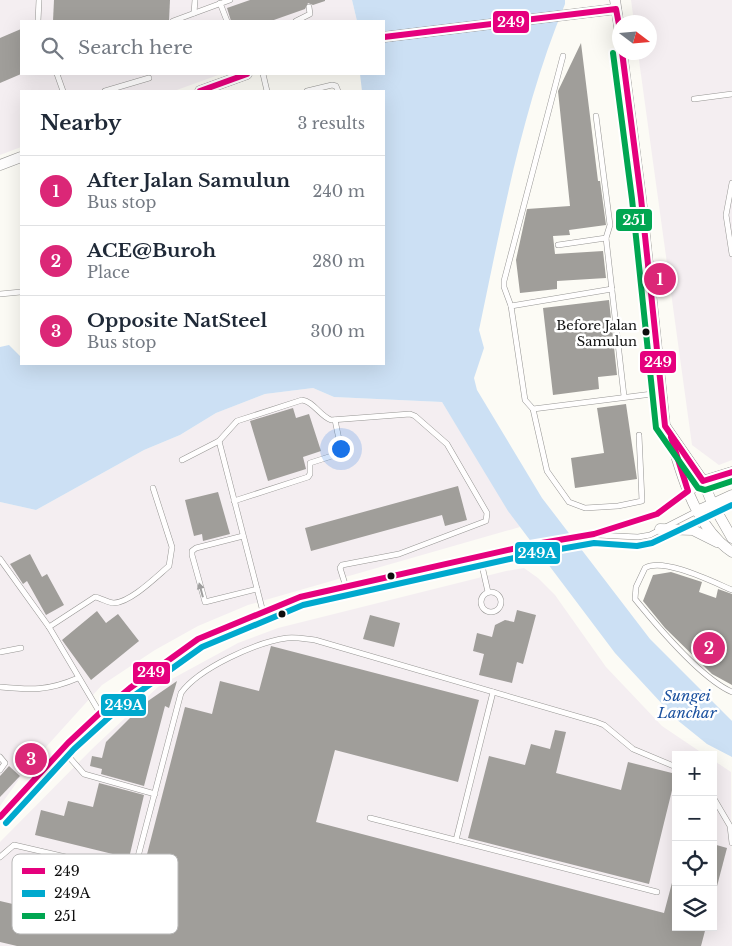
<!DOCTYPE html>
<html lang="en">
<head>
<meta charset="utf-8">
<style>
  body { margin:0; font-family:"Libre Baskerville",serif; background:#f6f6f7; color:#1f2937 }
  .controls { position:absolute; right:15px; bottom:15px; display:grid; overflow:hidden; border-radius:0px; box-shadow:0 5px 20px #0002 }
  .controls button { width:45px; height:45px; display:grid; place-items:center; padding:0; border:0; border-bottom:1px solid #e0e1e3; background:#fff; color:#1f2937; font:25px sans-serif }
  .compass { position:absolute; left:612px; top:15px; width:45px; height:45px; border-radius:50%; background:#fff; box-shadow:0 5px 20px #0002; rotate:106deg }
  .you { position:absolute; left:340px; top:448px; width:18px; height:18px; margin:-12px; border:4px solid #fff; border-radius:50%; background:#1a73e8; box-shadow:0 0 0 8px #1a73e833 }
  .badge { display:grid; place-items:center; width:32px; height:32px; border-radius:50%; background:#db2777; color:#fff; font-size:16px; font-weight:700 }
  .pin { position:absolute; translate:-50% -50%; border:2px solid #fff; box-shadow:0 1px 5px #0006 }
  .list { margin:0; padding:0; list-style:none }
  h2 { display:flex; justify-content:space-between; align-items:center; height:65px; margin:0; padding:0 20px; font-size:21px }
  h2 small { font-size:16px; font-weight:400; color:#747a83 }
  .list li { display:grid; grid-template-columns:32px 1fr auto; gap:15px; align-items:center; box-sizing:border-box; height:70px; padding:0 20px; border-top:1px solid #e0e1e3 }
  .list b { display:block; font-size:19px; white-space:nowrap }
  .list p { margin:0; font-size:16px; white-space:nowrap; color:#747a83 }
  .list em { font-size:16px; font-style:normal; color:#747a83 }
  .icon { flex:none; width:28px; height:28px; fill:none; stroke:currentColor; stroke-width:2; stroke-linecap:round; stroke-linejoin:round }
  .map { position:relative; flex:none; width:732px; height:946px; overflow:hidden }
  .search { position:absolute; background:#fff; box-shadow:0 5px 20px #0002; left:20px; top:20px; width:365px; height:55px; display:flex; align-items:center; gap:12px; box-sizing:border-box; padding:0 18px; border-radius:0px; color:#747a83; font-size:19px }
  .panel { position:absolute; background:#fff; box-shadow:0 5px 20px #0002; left:20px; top:90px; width:365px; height:275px; border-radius:0px }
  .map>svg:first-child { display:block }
</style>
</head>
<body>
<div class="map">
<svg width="732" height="946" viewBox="0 0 732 946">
  <rect width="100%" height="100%" fill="#fcfbf5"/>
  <g fill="#f4eef1">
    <path d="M0,0h352l5,21h-336v53h200l-47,17h-153v56l-21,8z"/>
    <path d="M631,0h101v460l-13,5 -27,-20 -54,-392 12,-1v-30h-16z"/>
    <path d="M313,388l21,9 108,5 78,125 -272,78 -50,21 -43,24 -53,35 -75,83 -27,38v-304l36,8 108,-60 36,-15 36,-22 49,-19z"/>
    <path d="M524,568l14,10 17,17 51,72 56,59 43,29h-29v172h37v-167l18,12 1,174h-732v-104l92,-93 67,-63 79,-43 40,-15 228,-57z"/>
  </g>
  <path fill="#cce0f4" d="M352,0h213v4c-43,104 -63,217 -86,326l5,18 -10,30 3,12 65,108 108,141 82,82v36l-25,-13 -31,-25 -61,-66 -107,-142 -66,-109 -108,-5 -21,-9 -48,6 -49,19 -36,22 -36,15 -108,60 -36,-8v-155l9,-2 12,12v7h363v-273h-22l-2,-17h24v-53h-27z"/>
  <g fill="#a09e9a">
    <path d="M54,0h116l-1,21h-116z"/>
    <path d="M250,0h75v1l-12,4 -5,-2 -3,6 -34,12h-40l-4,-13z"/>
    <path d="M21,29v45l-21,9v-45z"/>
    <path d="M581,43l17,138h2l6,44 -37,5 1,5 -17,1 2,18 48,-3 3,27 -49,3v8l-37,4 -4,-33 11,-51 43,-3 -12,-115z"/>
    <path d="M609,300l8,75 -19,2 1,12 -46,6 -10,-87z"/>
    <path d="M626,404l11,75 -62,9 -4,-30 33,-5 -7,-45z"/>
    <path d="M293,408l3,10 13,-4 12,37 -18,6 3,12 -38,12 -18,-60z"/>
    <path d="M458,486l9,34 -22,6 -3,-11 -131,36 -6,-23z"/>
    <path d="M218,492l12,42 -27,7 -1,-7 -8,2 -9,-36z"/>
    <path d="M30,554l12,23 5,-3 17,31 -18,10 -19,-34 -4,3 -13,-20z"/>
    <path d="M671,572l31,10 -3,10 17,6 2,-9 14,5v91l-20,-11 -47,-46 -22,-27 10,-26z"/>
    <path d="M517,610l19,5 -13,49 -6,-2 -5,21 -33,-8 5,-21 -11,-3 4,-18 15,4 3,-12 10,-5 9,2z"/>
    <path d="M97,611l9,12 12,-9 21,27 -48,39 -29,-40z"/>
    <path d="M370,615l30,8 -6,24 -31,-8z"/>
    <path d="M271,646l208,54 -21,82 -123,-32 -19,72 348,91 9,-34h3v48h30l-5,19h-684l-17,-4v-41l17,4 11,-41 109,29 48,-186 27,7 8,-33 39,10z"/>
    <path d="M177,681l-8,27 -4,-2 -21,80 -43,-12 1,-5 -12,-3 2,-10 10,2 4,-16 39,-39z"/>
    <path d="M555,730l11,2 -10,41 65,17 7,-28 48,12 -27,110 -181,-46 21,-82 36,9 6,-21 19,5z"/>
    <path d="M9,766l11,10 -20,21v-21z"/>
    <path d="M99,783l45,12 -15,63 -94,-23 6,-25 23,6 4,-15 25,6z"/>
    <path d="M713,844l14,4 -11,42 -3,-1z"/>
  </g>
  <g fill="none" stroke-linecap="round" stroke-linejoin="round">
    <defs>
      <g id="service">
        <path d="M220,3l7,18"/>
        <path d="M194,13l1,-13"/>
        <path d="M38,21l1,-21"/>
        <path d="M173,21l57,-21"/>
        <path d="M296,21l14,-7 -1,-7"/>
        <path d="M563,56l-59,225v6l7,19 14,94 8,9 14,62 22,31 16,6 33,-2 24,-5 -3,-66"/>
        <path d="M57,74l6,17"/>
        <path d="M263,74l4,17"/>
        <path d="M105,91l44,-13"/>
        <path d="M307,91l25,-6 4,1 2,5"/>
        <path d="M694,99l38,-5"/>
        <path d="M596,116l14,109 -4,13 18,158"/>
        <path d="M732,183l-6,32 6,39"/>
        <path d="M558,245l48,-7"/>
        <path d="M0,294l21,-2"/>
        <path d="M511,306l101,-17"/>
        <path d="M533,409l127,-16"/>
        <path d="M219,441l44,171"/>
        <path d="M182,460l37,-19 18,-20 65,-21c11,1 18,16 29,20l79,-6 5,2 32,28 40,69 -1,8 -87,33 -57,11 -2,3 6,19"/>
        <path d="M234,501l74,-24 2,-3v-11l28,-9 3,-5 -6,-29"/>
        <path d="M597,535l41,2 12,-2 47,-24"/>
        <path d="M243,536l-47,12 -4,3v4l13,47 52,-13"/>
        <path d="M480,557l8,35"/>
        <path d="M0,559l49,68 51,86"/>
        <path d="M732,590c-19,-8 -69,-33 -87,-22l-9,19 -1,12c22,27 67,80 97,93"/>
        <circle cx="491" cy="602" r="10"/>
        <path d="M49,627l46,-30c6,1 13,6 19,6 17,-1 42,-26 55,-37l3,-19 -19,-59"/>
        <path d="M0,652l21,-4"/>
        <path d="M0,687c31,3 48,4 78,-9"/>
        <path d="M62,749l22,25 71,20"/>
        <path d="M0,757l5,6 -5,7"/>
        <path d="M713,797l17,29 2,17"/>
        <path d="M0,817l68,-74 32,-30 30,-25 68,-49 102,-42 230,-52 64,-11 63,-20 31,-22"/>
        <path d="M370,818l287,74"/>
        <path d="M456,840l37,-148"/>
        <path d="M0,857l14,-12 112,26 9,-3 46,-175c18,-25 76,-51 106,-55 10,-1 18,1 28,2l281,82 8,3 29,24 43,18"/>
      </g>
      <g id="minor">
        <path d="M615,0l5,33"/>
        <path d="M384,37l232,-28"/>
        <path d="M622,52l19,146 24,228 38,55 9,22 20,35"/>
        <path d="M200,91l47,-17"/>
        <path d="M0,165l21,-8"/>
        <path d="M672,442c11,39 25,86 60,110"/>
        <path d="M688,491l15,-10 29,-9"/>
        <path d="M697,511l35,-16"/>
        <path d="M660,529l33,1 24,12"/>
      </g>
    </defs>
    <use href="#service" stroke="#969593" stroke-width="6"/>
    <use href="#minor" stroke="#969593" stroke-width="11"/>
    <use href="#service" stroke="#fffefe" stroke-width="5"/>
    <use href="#minor" stroke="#fffefe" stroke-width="10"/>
    <defs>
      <g id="bus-1">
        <path d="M384,37l232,-28 4,21"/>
        <path d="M622,52l19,146 24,228 38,55 29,-9"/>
        <path d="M200,91l47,-17"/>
        <path d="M0,817l68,-74 32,-30 30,-25 68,-49 102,-42 230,-52 64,-11 63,-20 31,-23 -17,-54"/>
      </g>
      <path id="bus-2" d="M6,823l68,-74 32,-29 29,-25 67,-48 101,-42 229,-51 62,-11 43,3 15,-3 80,-38"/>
      <path id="bus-3" d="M613,53l19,146 24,229 42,60 7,2 27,-9"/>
    </defs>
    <use href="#bus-1" stroke="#fff" stroke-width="10"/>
    <use href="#bus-2" stroke="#fff" stroke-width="10"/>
    <use href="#bus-3" stroke="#fff" stroke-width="10"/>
    <use href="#bus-1" stroke="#e5007d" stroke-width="6"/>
    <use href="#bus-2" stroke="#00a9ce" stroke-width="6"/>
    <use href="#bus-3" stroke="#00a651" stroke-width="6"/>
  </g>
  <defs><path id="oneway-solid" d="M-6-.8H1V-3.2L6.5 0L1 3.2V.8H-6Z" transform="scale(1.25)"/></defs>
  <use fill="#9f9e9e" href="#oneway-solid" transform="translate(201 590) rotate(-105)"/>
  <g fill="#0f0f0f" stroke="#fff" stroke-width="2">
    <circle cx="646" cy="332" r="4.5"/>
    <circle cx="391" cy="576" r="4.5"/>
    <circle cx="282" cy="614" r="4.5"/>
  </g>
  <g text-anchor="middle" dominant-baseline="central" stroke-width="5" stroke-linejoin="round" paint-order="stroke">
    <g font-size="13" fill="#0f0f0f" stroke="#fff" text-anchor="end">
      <text x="637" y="325">Before Jalan<tspan x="637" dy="16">Samulun</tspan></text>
    </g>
    <g font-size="15" font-style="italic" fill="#1b519f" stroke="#fff">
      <text x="687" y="695">Sungei<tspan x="687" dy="17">Lanchar</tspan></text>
    </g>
  </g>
  <rect x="12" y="854" width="166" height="80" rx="8" fill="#fff" stroke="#b7b7b7" stroke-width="1"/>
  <rect x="22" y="868" width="23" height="6" fill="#e5007d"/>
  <rect x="22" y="890" width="23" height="7" fill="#00a9ce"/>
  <rect x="22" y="913" width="23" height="6" fill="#00a651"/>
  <g font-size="14" fill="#0f0f0f">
    <text x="54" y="876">249</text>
    <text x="54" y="898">249A</text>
    <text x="54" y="921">251</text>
  </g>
  <g stroke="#fff" stroke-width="2">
    <rect x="492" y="10" width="38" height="24" rx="5" fill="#e5007d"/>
    <rect x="615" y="208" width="38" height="24" rx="5" fill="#00a651"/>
    <rect x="639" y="350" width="38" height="24" rx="5" fill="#e5007d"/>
    <rect x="514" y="541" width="47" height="24" rx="5" fill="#00a9ce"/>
    <rect x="132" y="661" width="39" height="24" rx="5" fill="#e5007d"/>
    <rect x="100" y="693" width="47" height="24" rx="5" fill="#00a9ce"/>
  </g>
  <g font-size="14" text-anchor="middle" font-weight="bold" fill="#fff">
    <text x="511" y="27">249</text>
    <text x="634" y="225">251</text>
    <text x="658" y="367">249</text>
    <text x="537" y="558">249A</text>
    <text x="151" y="677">249</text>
    <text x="124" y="710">249A</text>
  </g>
</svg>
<div class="controls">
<button>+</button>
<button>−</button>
<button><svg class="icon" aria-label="locate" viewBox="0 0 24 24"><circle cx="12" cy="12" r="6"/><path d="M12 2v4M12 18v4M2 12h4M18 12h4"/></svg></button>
<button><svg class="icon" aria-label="layers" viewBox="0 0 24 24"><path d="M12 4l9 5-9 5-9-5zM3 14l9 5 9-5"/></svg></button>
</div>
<svg class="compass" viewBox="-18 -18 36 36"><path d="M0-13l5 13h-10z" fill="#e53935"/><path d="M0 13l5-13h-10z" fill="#747a83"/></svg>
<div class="you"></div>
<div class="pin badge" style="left:660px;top:279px">1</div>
<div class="pin badge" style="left:709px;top:648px">2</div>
<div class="pin badge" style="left:31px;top:759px">3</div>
<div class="search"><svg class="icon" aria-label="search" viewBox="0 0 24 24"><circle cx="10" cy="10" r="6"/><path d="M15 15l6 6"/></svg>Search here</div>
<section class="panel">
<h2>Nearby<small>3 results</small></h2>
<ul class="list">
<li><span class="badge">1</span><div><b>After Jalan Samulun</b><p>Bus stop</p></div><em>240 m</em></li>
<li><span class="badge">2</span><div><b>ACE@Buroh</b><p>Place</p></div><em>280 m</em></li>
<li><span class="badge">3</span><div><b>Opposite NatSteel</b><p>Bus stop</p></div><em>300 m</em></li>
</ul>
</section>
</div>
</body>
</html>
